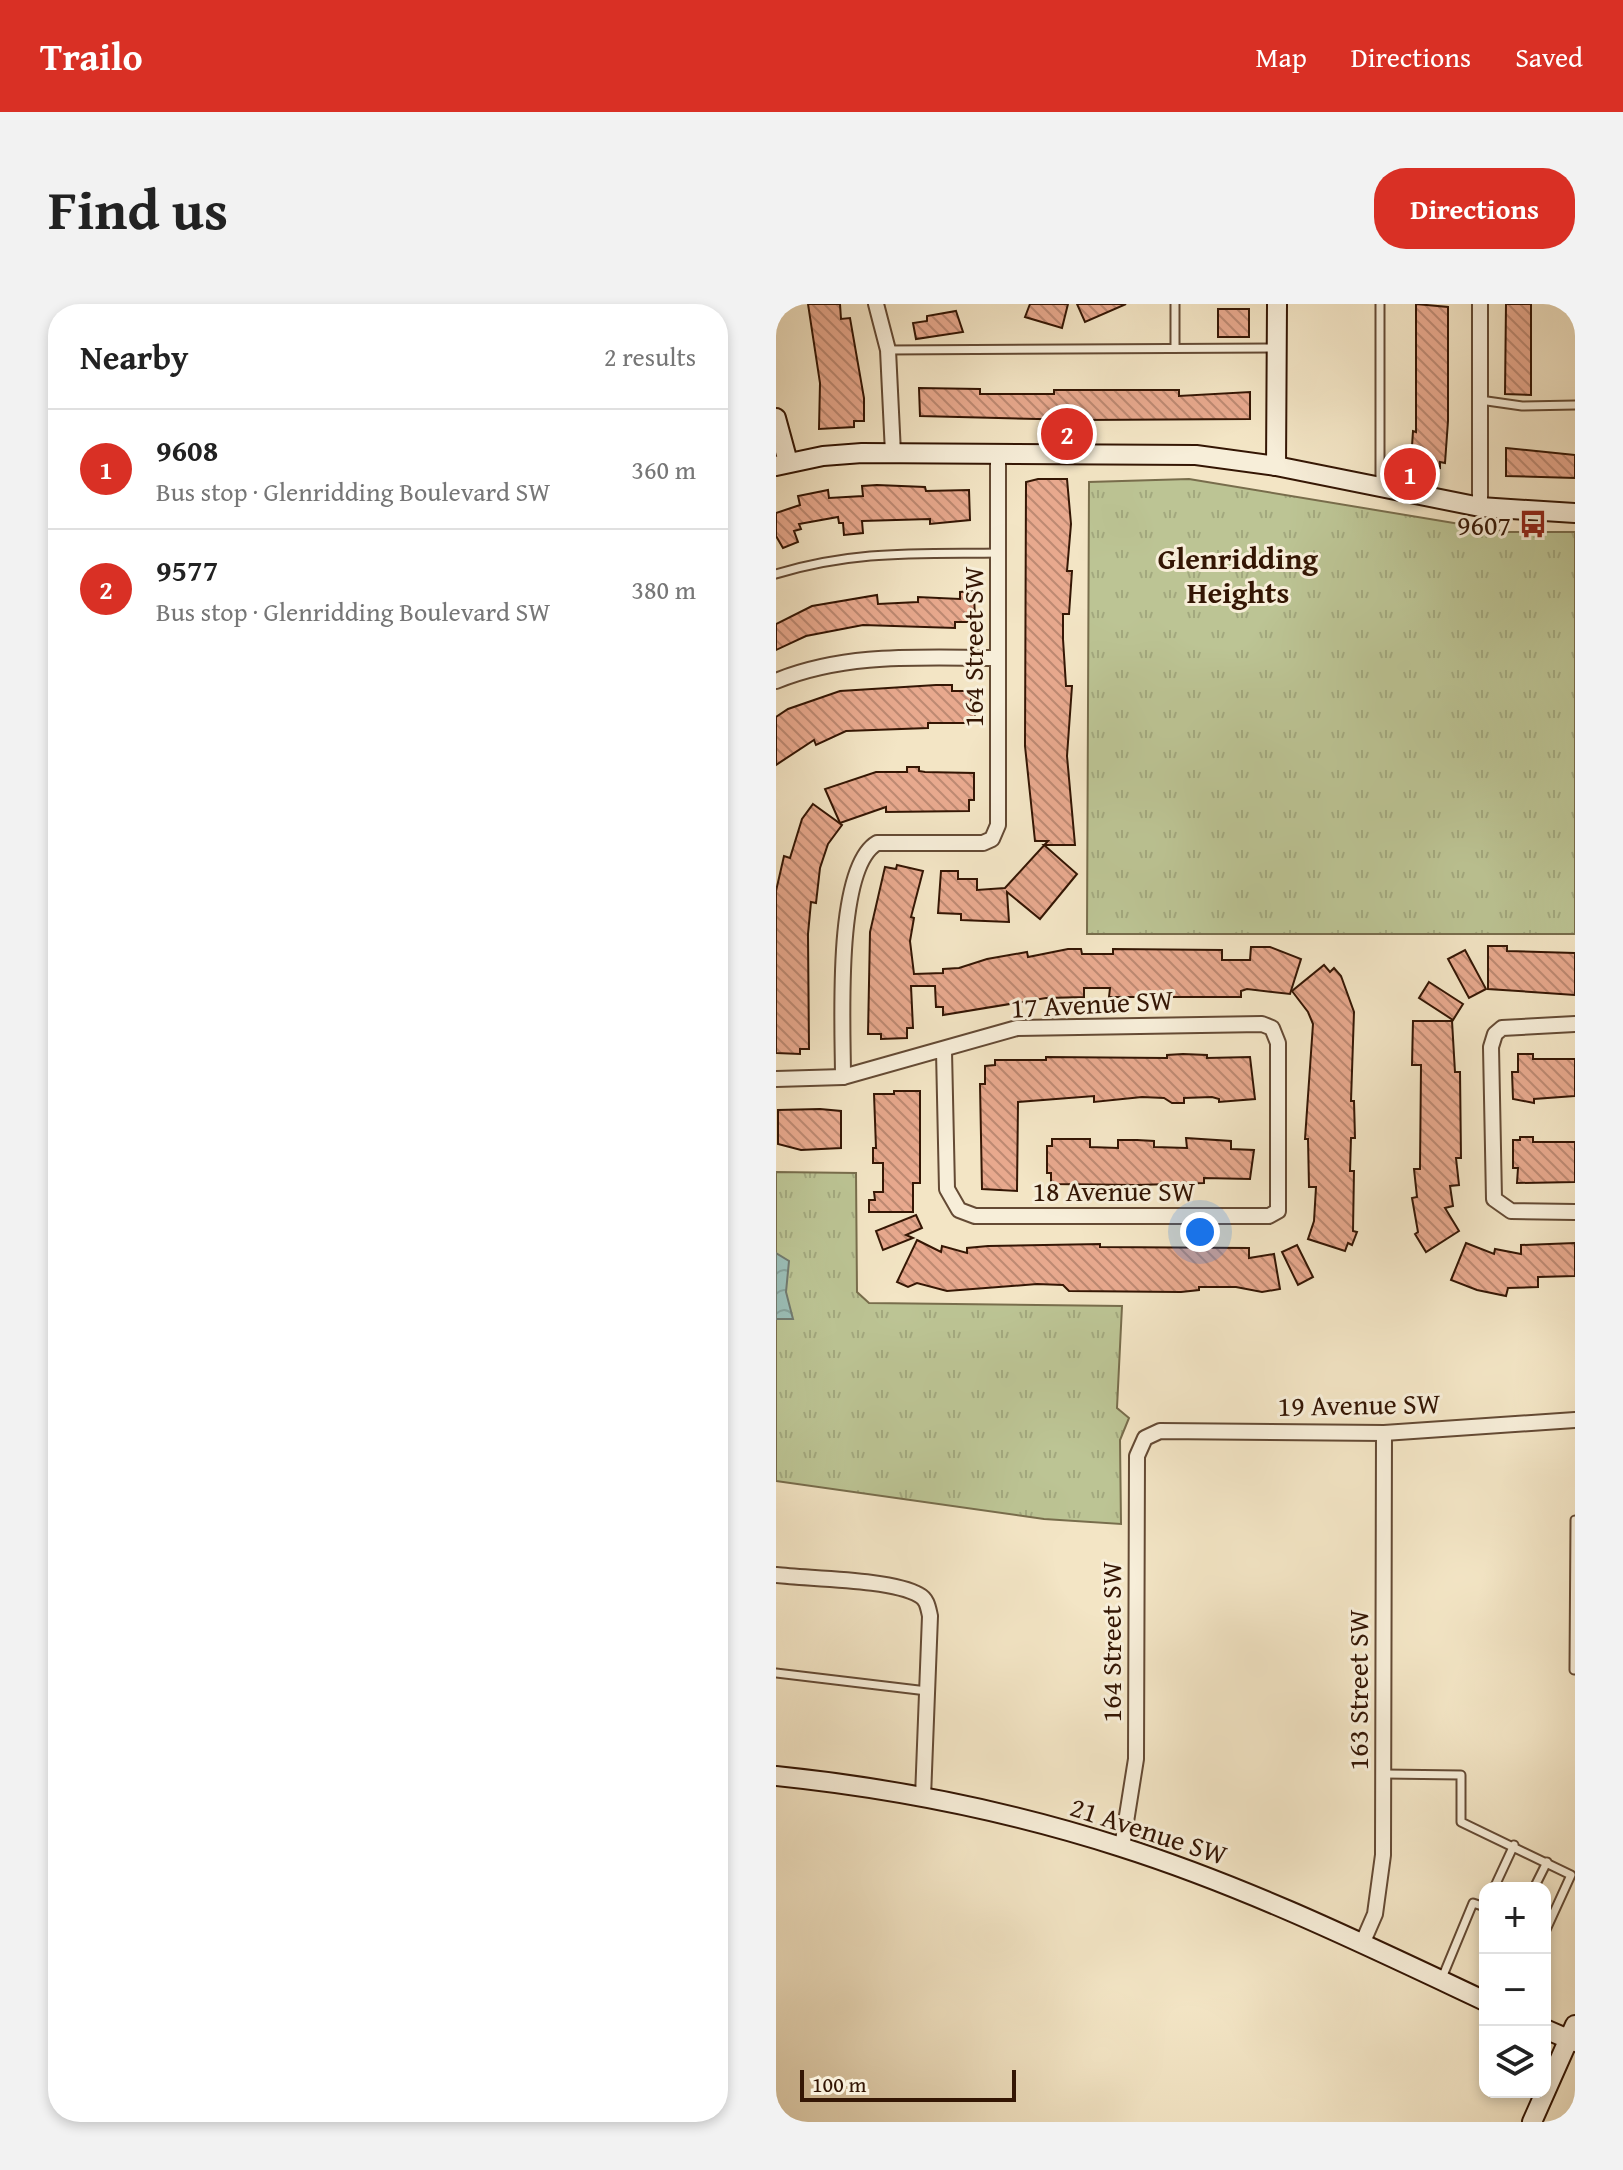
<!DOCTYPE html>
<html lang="en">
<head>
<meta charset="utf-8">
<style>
  body { margin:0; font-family:"Gentium Book Plus",serif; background:#f2f2f2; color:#222 }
  .controls { position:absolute; right:24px; bottom:24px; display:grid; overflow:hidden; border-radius:16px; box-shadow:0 4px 12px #0003 }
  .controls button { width:72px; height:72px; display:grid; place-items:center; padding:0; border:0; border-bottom:2px solid #e0e0e0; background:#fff; color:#222; font:40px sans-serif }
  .scale { position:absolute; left:24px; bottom:20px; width:216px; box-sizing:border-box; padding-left:8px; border:4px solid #341604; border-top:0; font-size:22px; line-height:28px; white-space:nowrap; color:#341604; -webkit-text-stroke:6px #f7eed9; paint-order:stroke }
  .you { position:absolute; left:424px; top:928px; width:28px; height:28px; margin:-20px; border:6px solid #fff; border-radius:50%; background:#1a73e8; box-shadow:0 0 0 12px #1a73e833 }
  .badge { display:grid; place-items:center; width:52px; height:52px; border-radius:50%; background:#d93025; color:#fff; font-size:26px; font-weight:700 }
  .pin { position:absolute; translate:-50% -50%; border:4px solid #fff; box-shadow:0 2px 8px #0006 }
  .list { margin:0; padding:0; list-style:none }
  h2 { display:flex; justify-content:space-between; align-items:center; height:104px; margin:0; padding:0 32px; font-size:34px }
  h2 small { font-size:26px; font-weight:400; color:#767676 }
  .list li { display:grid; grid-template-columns:52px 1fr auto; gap:24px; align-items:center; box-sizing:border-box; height:120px; padding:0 32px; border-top:2px solid #e0e0e0 }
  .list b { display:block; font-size:30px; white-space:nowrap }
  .list p { margin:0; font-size:26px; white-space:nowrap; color:#767676 }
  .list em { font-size:26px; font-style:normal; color:#767676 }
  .icon { flex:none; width:44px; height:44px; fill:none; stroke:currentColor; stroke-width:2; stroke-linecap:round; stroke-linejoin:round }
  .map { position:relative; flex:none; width:799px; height:1818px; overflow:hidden; border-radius:32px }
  header { display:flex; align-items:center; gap:48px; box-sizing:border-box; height:112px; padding:0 40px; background:#d93025; color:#fff }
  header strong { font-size:38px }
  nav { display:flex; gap:44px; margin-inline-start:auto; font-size:28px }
  .intro { display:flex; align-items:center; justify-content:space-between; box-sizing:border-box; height:192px; padding:0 48px }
  h1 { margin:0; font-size:56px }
  .button { padding:20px 36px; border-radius:32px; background:#d93025; color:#fff; font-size:28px; font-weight:700 }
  main { display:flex; gap:48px; padding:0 48px }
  aside { flex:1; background:#fff; border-radius:32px; box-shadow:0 4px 12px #0003 }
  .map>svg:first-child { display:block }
</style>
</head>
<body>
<header>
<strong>Trailo</strong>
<nav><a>Map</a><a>Directions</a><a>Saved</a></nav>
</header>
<div class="intro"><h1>Find us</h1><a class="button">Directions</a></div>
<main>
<aside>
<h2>Nearby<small>2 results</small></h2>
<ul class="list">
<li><span class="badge">1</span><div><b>9608</b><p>Bus stop · Glenridding Boulevard SW</p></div><em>360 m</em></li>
<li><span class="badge">2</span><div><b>9577</b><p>Bus stop · Glenridding Boulevard SW</p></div><em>380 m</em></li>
</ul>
</aside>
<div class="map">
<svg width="799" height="1818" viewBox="0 0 799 1818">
  <defs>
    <pattern id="park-tufts" width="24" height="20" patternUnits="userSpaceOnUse" patternTransform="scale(2)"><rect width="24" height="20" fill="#bcc494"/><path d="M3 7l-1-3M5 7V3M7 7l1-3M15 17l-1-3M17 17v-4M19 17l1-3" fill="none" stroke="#a2a87e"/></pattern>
    <pattern id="water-waves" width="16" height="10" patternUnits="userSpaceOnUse" patternTransform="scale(2)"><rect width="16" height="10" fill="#9bbfb8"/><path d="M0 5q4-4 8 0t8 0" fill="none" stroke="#86a39d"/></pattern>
    <pattern id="building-back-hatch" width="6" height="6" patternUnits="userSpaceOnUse" patternTransform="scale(2)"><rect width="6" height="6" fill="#e8a98e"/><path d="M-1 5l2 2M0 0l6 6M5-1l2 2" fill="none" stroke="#bd8972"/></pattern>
  </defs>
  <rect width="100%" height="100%" fill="#f3e5c5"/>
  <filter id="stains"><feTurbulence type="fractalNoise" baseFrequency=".0025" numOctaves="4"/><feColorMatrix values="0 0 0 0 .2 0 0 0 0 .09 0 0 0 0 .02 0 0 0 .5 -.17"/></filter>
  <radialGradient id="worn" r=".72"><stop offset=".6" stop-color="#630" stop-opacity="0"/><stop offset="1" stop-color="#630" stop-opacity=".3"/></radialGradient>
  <g fill="url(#park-tufts)" stroke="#786d4c" stroke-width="2">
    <path d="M413,175l319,53h67v402h-488l2,-452z"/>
    <path d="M0,868l80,1 1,119 12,11 253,3 -5,102 12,10 -9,22 1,84 -77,-5 -268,-38z"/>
  </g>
  <path fill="url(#water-waves)" stroke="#727b70" stroke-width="2" d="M0,949l13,8 -3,31 7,27h-17z"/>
  <g fill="url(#building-back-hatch)" stroke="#341604" stroke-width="2">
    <path d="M32,0h32l1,15 9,-1 14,80v23h-10v6l-35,2 1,-46z"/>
    <path d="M254,0h38l-6,24 -37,-11z"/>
    <path d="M301,0h49l-41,18z"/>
    <path d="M640,0l32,3v114l-3,42 -5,-1v6l-29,-7 2,-30 3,1z"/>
    <path d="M730,0h25v91l-26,-1z"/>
    <rect x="442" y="5" width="31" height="28"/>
    <path d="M180,7l7,21 -47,7 -3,-16 14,-2v-5z"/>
    <path d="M143,84l61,1v5h74v-4h125v6l71,-4v27l-170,1 -160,-4z"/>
    <path d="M730,144l69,7v23l-69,-2z"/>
    <path d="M262,175h29l4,45 -4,47h5l-3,43h-6v25l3,47h6l-5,70 8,89h-31l33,29 -37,45 -33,-27 2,30 -48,-2v-6l-23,-1 3,-42h17v8h19v11l28,-2 43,-47h-13l-10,-95 1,-264z"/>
    <path d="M101,181l48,2 1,4 43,-1 1,30 -40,4v-5l-68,2 1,12 -19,2 -1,-12h-4l-1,-6 -39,7 2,5 -7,2 4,11 -15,6 -7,-12v-23l24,-8 -2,-9 30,-6 1,8 34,-2 -1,-10z"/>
    <path d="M198,287l1,31h-20v6l-92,-3 -57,11 -30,14v-26l36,-18 65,-11 1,9 40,-2v-5l42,2v-7z"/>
    <path d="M160,381h16v6h19v11h4v21h-47v5l-82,3 -30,14 -2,-5 -38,25v-48l12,-8 52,-18z"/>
    <path d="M131,463h12v4l6,1 49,1v27h-5v11l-83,1v-5l-46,16 -15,-34 51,-17h31z"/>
    <path d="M37,500l29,21 -14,19 -8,24 -4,35 -5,-1 -3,32 1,115h-9v5l-24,-1v-162l8,-35 6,2 12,-39z"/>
    <path d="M121,561l26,6 -12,46 3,1 -4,23 4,33 29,-1v-4l16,-1 28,-9 40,-7 1,5 40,-8h13l1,5h31v-5l109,1v10h28l1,-13h19l31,12 -11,35 -43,-5 -6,2v6h-132l1,-9h-26v9l-38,1 -103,17v-8h-7l-1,-21h-24l2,42h-6v10l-26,1v-5h-13l2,-102 15,-65 11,2z"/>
    <path d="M712,642h19v5l68,2v42l-87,-6z"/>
    <path d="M689,646l21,39 -17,9 -21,-39z"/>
    <path d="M548,661l6,7 4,-4 7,8 13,36 -3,89h3l1,37h-4l-1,33h4l-1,60 4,1 -5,13 -4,-2 -3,8 -37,-12 6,-18 2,-34h-7l-1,-48h-3l8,-115 -5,-12 -16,-21z"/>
    <path d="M653,678l34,22 -10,16 -34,-22z"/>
    <path d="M637,717h39l3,51h5l1,86h-5l3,27 -9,1 3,20 -8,2 14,23 -33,21 -11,-18 3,-2 -6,-34 5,-1 -3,-28h6l1,-104h-9z"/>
    <path d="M407,750l24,1v3l43,-1 5,42 -36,3v-3l-7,-2 -28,1v5h-12l-8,-5 -22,-1 -48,5v-6l-76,6 -1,89 -35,-2 -2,-105h5v-18l10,-1v-5h51v-3l121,1v-3z"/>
    <path d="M742,750h15v5h42v37l-41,3v4l-21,-4 -1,-27h6z"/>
    <path d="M118,787h26v92h-7v29h-44v-12h6l-1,-8h9v-29h-10v-15h3l-2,-54h20z"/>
    <path d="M44,805l21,2v37l-40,2 -23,-6v-34z"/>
    <path d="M744,833h13v5h42v40l-58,1 1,-15h-5v-28h7z"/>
    <path d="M410,834l45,3v8l23,1 -4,29 -46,-1v5l-67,2 -86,-1v-11h-4v-27h5v-7h38v8l28,1v-8h19l17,1v6l33,1z"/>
    <path d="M140,911l6,13 -16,7 7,3 -30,12 -7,-19z"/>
    <path d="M141,936l24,12 1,-6 25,7v-5l21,-2 112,-2v3l149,1v10l25,-4 6,35 -18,3 -26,-5h-37v3l-18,2 -112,-1 -6,-6 -26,-1 -90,7 -30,-8 -9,4 -11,-5z"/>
    <path d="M690,939l28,11 1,-5 26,5v-9l54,-2v33l-37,1v10l-30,1 -2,8 -29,-6 -26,-10z"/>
    <path d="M521,941l16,32 -15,8 -16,-33z"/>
  </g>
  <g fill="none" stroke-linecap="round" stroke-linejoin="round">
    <defs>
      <g id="lane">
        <path d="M399,0v44"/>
        <path d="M604,0v182"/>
        <path d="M112,46l386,-2"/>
        <path d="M704,96l42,6 53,-1"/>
        <path d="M0,270c79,-24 141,-20 223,-21"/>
        <path d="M798,1366l1,-150"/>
        <path d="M0,1369l151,18"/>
        <path d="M609,1470l76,1v47l110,53 -26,57"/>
        <path d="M759,1582l12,-24"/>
        <path d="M718,1584l20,-43"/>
        <path d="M666,1674l31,-75 12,4"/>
      </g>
      <g id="street">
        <path d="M100,0l12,46 5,103"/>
        <path d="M704,203v-203"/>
        <path d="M0,377c71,-29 146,-23 222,-23"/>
        <path d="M799,720l-73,4 -7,6 -4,13 3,152 17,12 64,1"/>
        <path d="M67,773c0,-49 -9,-209 34,-234h106l9,-4 6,-14v-371"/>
        <path d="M0,775l67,-2 174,-49 245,-4 10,4 6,15v168l-9,5h-294l-16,-6 -12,-21 -3,-138"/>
        <path d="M0,1271c34,4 116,4 143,20 8,4 9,12 11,21l-7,181"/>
        <path d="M346,1543l14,-88 1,-303 8,-18 15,-7 224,2 191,-13"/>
        <path d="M586,1640l13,-30 8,-59 1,-422"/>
      </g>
      <g id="secondary">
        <path d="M0,114l12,44"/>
        <path d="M0,162l47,-10 39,-3 334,2 80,11 204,41 95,6"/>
        <path d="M500,162l1,-162"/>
        <path d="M0,1472c117,12 233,35 345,71 126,40 245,98 364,154"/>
        <path d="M769,1725l30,13"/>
        <path d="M756,1818l43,-97"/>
      </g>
    </defs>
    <use href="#lane" stroke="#644a34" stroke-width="11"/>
    <use href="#street" stroke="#644a34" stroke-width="18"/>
    <use href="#secondary" stroke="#341604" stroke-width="22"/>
    <use href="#lane" stroke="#f7eed9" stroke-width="7"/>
    <use href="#street" stroke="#f7eed9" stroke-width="14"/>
    <use href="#secondary" stroke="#f7eed9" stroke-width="18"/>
  </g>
  <defs>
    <symbol id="bus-bare" viewBox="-9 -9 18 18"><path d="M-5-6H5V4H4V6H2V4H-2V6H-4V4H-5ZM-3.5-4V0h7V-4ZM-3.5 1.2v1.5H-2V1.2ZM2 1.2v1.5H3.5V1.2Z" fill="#8f2418" stroke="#f7eed9" stroke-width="2.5" paint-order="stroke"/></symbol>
  </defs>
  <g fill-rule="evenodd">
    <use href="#bus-bare" x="737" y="200" width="40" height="40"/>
  </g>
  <g text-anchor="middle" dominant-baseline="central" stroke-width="6" stroke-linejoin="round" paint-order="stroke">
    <g font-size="28" fill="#341604" stroke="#f7eed9" text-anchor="end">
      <text x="735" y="220">9607</text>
    </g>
    <g font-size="28" fill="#341604" stroke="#f7eed9">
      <text transform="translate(196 343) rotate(-90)">164 Street SW</text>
      <text transform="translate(316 699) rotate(-3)">17 Avenue SW</text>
      <text x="338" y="886">18 Avenue SW</text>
      <text transform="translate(583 1100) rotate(-1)">19 Avenue SW</text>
      <text transform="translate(334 1338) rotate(-90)">164 Street SW</text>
      <text transform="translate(581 1386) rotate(-90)">163 Street SW</text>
      <text transform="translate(373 1526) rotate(18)">21 Avenue SW</text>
    </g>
    <g font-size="30" font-weight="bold" fill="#341604" stroke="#f7eed9">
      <text x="462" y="254">Glenridding<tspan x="462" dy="34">Heights</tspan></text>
    </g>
  </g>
  <rect width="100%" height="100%" filter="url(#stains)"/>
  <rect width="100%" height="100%" fill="url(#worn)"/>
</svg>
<div class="controls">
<button>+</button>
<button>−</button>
<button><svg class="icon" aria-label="layers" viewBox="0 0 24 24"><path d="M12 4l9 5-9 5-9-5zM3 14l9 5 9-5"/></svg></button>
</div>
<div class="scale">100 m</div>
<div class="you"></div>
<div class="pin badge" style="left:634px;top:170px">1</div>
<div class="pin badge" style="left:291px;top:130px">2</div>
</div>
</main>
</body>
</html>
